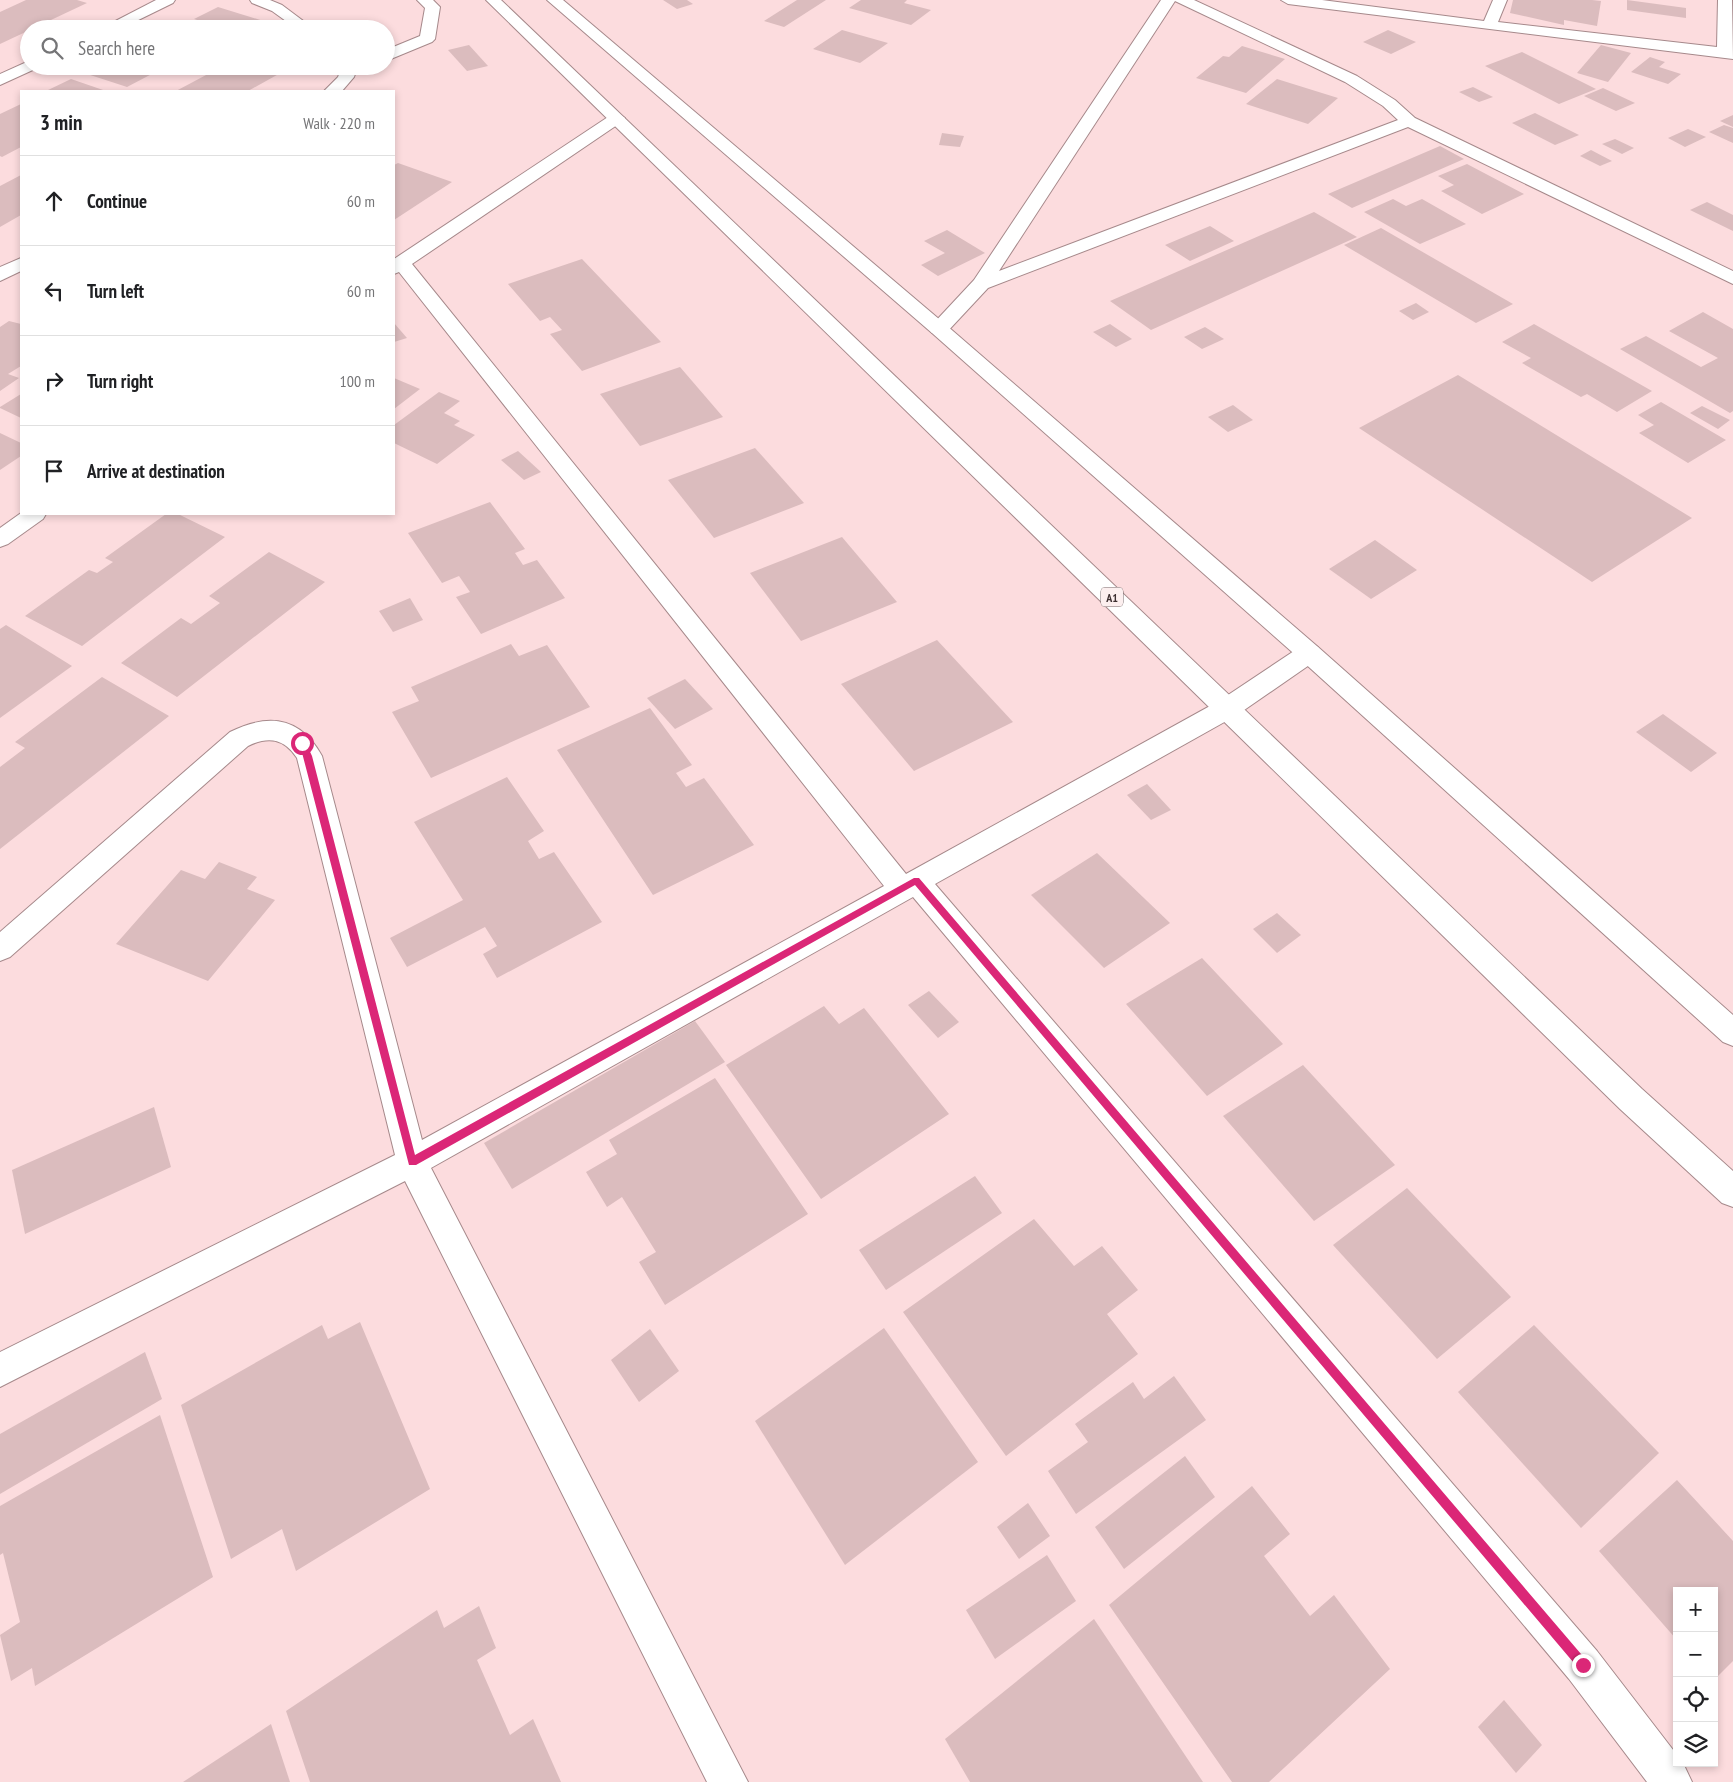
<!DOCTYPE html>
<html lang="en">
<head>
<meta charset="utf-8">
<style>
  body { margin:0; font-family:"PT Sans Narrow",sans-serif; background:#f2f2f2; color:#202124 }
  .controls { position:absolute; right:15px; bottom:15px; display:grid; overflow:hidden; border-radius:0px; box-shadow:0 2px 8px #0003 }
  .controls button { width:45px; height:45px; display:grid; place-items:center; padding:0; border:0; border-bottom:1px solid #e0e0e0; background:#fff; color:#202124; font:25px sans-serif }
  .stop { position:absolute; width:15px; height:15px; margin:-11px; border:4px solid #db2777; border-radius:50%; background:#fff }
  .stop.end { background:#db2777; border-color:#fff; box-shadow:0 1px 5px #0008 }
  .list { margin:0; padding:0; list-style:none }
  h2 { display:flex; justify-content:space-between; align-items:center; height:65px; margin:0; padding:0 20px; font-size:21px }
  h2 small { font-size:16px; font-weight:400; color:#757577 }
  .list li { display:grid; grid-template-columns:32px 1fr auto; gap:15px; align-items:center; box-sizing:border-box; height:90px; padding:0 20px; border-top:1px solid #e0e0e0 }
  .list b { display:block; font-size:19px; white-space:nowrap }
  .list em { font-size:16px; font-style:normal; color:#757577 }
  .icon { flex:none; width:28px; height:28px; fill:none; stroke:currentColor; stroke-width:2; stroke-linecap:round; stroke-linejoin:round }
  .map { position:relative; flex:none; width:1733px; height:1782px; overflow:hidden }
  .search { position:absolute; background:#fff; box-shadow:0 2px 8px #0003; left:20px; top:20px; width:375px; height:55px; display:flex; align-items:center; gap:12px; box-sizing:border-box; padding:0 18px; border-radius:28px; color:#757577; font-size:19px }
  .panel { position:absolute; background:#fff; box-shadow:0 2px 8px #0003; left:20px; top:90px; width:375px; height:425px; border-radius:0px }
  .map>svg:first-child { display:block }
</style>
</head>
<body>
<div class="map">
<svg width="1733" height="1782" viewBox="0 0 1733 1782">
  <rect width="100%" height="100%" fill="#fcdcde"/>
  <g fill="#dbbcbe">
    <path d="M26,0h51l10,3 -87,41v-32z"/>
    <path d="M663,0h24l6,4 -16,5z"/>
    <path d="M797,0h29l-42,27 -20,-6z"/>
    <path d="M861,0h46l-3,3 27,7 -20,15 -62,-17z"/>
    <path d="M1513,0h79l9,1 -4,25 -33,-6v5l-54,-12z"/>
    <path d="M1627,0l59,8v10l-59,-8z"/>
    <path d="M218,7l52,16 -10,6h-35l-31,-10z"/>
    <path d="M180,21l23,7 -1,1h-36z"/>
    <path d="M842,30l46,13 -28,20 -47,-14z"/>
    <path d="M1388,30l28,12 -25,12 -28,-12z"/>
    <path d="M469,45l19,21 -21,5 -19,-21z"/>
    <path d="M1601,45l30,8 -23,29 -31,-9z"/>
    <path d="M1242,46l43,13 -39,34 -50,-15 27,-22 6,1z"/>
    <path d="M1522,52l74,37 -37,15 -74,-38z"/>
    <path d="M1650,57l15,5 -6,5 22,7 -13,10 -37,-12z"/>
    <path d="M93,66h74l-40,21 -46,-15z"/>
    <path d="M223,66h70l-45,25h-72z"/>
    <path d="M71,79l35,12h-60z"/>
    <path d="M1277,79l61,19 -30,26 -62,-20z"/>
    <path d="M1473,87l20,10 -14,5 -20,-10z"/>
    <path d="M1603,88l32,15 -19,8 -32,-15z"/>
    <path d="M21,104v43l-19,10 -2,-1v-42z"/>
    <path d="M1535,113l44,22 -24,10 -43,-22z"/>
    <path d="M1733,115v12l-13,-6z"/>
    <path d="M1724,125l9,3v15l-24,-11z"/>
    <path d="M1688,129l18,8 -21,10 -17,-9z"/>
    <path d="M942,133l22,3 -4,11 -21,-2z"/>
    <path d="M1615,139l19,9 -12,6 -20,-10z"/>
    <path d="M1440,146l24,13 -112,49 -24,-14z"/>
    <path d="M1591,150l21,11 -12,5 -20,-10z"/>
    <path d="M398,163l54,19 -58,38v-55z"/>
    <path d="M1467,164l57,30 -42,20 -41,-23 13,-6 -16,-9z"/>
    <path d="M21,175v40l-21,12v-41z"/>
    <path d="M1393,199l13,7 16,-7 44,25 -46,20 -56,-32z"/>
    <path d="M1707,202l26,13v16l-43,-21z"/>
    <path d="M1314,212l43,25 -206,93 -41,-29z"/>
    <path d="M1210,226l24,15 -44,20 -25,-16z"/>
    <path d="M1381,228l132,76 -37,19 -132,-78z"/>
    <path d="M947,230l38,23 -47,23 -17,-11 24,-12 -21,-12z"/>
    <path d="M582,259l79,83 -79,29 -32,-37 12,-4 -12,-13 -10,4 -32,-37z"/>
    <path d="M1416,303l13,9 -16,8 -14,-9z"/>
    <path d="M1703,312l30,17v82l-3,2 -110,-64 26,-13 55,31 17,-9 -49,-27z"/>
    <path d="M9,321l12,3v42l-13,8 11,4 -19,13v-64z"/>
    <path d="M394,323l13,15 -13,4z"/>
    <path d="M1110,324l22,15 -16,8 -23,-15z"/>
    <path d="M1534,324l118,67 -35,21 -30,-18 -6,3 -59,-34 9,-5 -29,-16z"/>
    <path d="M1205,327l19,12 -22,10 -18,-12z"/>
    <path d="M680,367l43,50 -83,29 -40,-52z"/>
    <path d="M1458,375l234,143 -100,64 -233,-154z"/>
    <path d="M394,378l26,11 -26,20z"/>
    <path d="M439,392l21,9 -16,12 16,8 -6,4 21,10 -38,29 -43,-21v-18z"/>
    <path d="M21,394v24l-21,-10v-1z"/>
    <path d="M1661,402l65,38 -38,23 -49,-30 15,-8 -16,-10z"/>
    <path d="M1233,405l20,15 -25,12 -20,-15z"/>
    <path d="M1702,406l28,14 -12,9 -28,-16z"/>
    <path d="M0,433l21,10v13l-21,14z"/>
    <path d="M755,448l49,55 -90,35 -46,-58z"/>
    <path d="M518,451l23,21 -17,8 -23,-20z"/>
    <path d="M490,502l35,47 -10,4 8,12 14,-5 28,38 -84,36 -25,-37 14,-5 -11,-16 -17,7 -34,-50z"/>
    <path d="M166,514h12l47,23 -143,109 -57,-30 64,-46 8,3 16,-11 -8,-4z"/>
    <path d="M842,537l55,65 -96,39 -51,-68z"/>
    <path d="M1375,540l42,30 -46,29 -42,-30z"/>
    <path d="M269,552l56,30 -148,115 -56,-34 60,-45 10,6 29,-21 -11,-7z"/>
    <path d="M410,598l13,22 -30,12 -14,-21z"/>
    <path d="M6,625l66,41 -72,52v-89z"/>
    <path d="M937,640l76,82 -99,49 -73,-87z"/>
    <path d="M511,644l8,12 28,-11 43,62 -159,71 -39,-66 27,-11 -8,-14z"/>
    <path d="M102,677l67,39 -169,133v-82l25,-19 -10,-6z"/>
    <path d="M685,679l28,30 -38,20 -28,-31z"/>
    <path d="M650,708l42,57 -16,8 10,14 18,-9 50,67 -101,50 -96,-145z"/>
    <path d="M1663,714l54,39 -26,19 -55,-40z"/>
    <path d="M507,777l37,54 -16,10 11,18 15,-7 48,70 -105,56 -14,-24 14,-8 -12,-19 -78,40 -17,-29 73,-38 -49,-78z"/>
    <path d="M1147,784l24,26 -20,10 -24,-25z"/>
    <path d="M1097,853l73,70 -66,45 -73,-73z"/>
    <path d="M219,862l38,15 -10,12 28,11 -67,81 -92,-37 65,-74 24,9z"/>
    <path d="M1277,913l24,22 -24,18 -24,-24z"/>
    <path d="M1202,958l81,86 -76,52 -81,-92z"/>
    <path d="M929,991l30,31 -21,16 -30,-33z"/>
    <path d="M824,1006l15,18 25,-16 85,106 -128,85 -95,-134z"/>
    <path d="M695,1021l30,41 -213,127 -28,-46z"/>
    <path d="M1303,1065l92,100 -81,56 -91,-105z"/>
    <path d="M715,1078l93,136 -143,91 -26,-43 17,-10 -34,-55 -15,10 -21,-35 31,-18 -8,-14z"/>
    <path d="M154,1107l17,60 -146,67 -13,-64z"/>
    <path d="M975,1176l27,37 -116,77 -27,-40z"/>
    <path d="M1407,1188l104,109 -74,62 -104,-114z"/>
    <path d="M1034,1219l40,47 28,-20 36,44 -31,24 31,40 -132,102 -103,-144z"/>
    <path d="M360,1322l70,167 -134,82 -14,-42 -51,30 -50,-154 141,-80 6,14z"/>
    <path d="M1534,1325l125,128 -78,75 -123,-136z"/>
    <path d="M884,1328l94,134 -133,103 -90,-144z"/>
    <path d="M650,1329l29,42 -40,31 -28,-42z"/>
    <path d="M145,1352l17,47 -162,95v-60z"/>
    <path d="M1174,1376l32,44 -130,94 -28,-43 40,-29 -13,-18 58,-42 11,17z"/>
    <path d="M160,1415l53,162 -178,109 -3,-18 -21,13 -11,-46 20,-13 -17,-69 -3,2v-49z"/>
    <path d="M1185,1456l30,41 -91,72 -29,-42z"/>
    <path d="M1677,1480l56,61v120l-19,19v-89h-37v49l-78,-89z"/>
    <path d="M1252,1486l38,48 -26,22 46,60 24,-21 56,74 -121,113h-37l-123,-177z"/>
    <path d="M1028,1503l22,33 -31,23 -22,-32z"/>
    <path d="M1047,1555l29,46 -81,58 -29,-49z"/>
    <path d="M479,1606l17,42 -19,12 33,75 23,-16 28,63h-251l-24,-71 151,-101 7,18z"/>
    <path d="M1094,1619l109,163h-233l-25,-43z"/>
    <path d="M1504,1700l38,45 -26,28 -38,-46z"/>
    <path d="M271,1724l19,58h-107z"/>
  </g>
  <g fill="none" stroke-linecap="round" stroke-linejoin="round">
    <defs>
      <g id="street">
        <path d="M156,0h19l-2,3 -53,26h-20z"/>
        <path d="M250,0h20l12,5 32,24h-17l-25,-18 -20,-8z"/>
        <path d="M417,0h16l7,7 -5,32 -3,3 -46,19v-11l34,-14 5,-28z"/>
        <path d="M1161,0h33l163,76 38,24 20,18 318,153v13l-325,-157 -420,161 -42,45h-14l-3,-4 3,-4 42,-45zM1175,1l170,81 38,24 15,14 -399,151z"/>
        <path d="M1281,0h41l162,21 9,-21h14l-9,22 219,25 1,-47h14l1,59 -445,-55z"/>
        <path d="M29,61v5h8l-2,3 -35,16v-11z"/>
        <path d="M342,66h16l-4,11 -12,14h-18l14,-14z"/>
        <path d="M617,113l8,5 -2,3 -211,143 494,610 313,-173 81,-54 9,-3 9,3 3,6 -3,6 -81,56 -302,169 662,767 80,104v8h6l9,19h-45l-78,-103 -656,-782 -482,271 317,614h-41l-302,-601 -405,206v-35l395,-197 -98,-397c-13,-20 -29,-22 -49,-12l-238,211 -10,4v-29l230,-200c38,-19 70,-16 92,24l100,384 462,-254 -485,-614 -5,2v-15l217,-144z"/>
        <path d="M21,258v13l-21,10v-14z"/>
        <path d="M21,513l25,1 -3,5 -35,25 -8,3v-19z"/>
      </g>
      <g id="highway">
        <path d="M486,0h15l1141,1089 91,82v36l-11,-4 -102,-94z"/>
        <path d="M547,0h16l383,325 372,322 415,368v31l-10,-4 -423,-383 -368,-326z"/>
      </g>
    </defs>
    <use href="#street" stroke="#a6898b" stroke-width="2"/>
    <use href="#highway" stroke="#a6898b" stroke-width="2"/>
    <use href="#street" fill="#fff" fill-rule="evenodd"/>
    <use href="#highway" fill="#fff" fill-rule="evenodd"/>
  </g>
  <path fill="#db2777" d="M299,741h6l7,15 103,399 499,-277h5l668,783v8h-8l-664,-784 -499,280h-7z"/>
  <g text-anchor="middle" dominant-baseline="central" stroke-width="4.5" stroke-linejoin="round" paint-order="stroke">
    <rect fill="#fcefef" stroke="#76696a" stroke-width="1" x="1101" y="587.5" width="22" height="19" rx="4"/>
    <g font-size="12" font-weight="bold" fill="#3d3031">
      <text x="1112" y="597">A1</text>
    </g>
  </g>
</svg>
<div class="controls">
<button>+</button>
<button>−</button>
<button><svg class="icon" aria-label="locate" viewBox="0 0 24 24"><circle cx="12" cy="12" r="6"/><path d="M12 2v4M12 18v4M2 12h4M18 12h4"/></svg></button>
<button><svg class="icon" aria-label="layers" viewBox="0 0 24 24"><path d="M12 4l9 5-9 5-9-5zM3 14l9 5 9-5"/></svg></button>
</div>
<div class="stop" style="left:302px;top:743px"></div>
<div class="stop end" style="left:1583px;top:1665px"></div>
<div class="search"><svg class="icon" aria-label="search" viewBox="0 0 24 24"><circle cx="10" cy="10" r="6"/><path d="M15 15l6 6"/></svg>Search here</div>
<section class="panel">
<h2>3 min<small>Walk · 220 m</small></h2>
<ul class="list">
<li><svg class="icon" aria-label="ahead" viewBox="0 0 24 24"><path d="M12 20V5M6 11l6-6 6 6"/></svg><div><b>Continue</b></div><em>60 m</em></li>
<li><svg class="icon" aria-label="left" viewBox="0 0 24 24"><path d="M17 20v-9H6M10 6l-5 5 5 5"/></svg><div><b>Turn left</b></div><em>60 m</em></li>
<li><svg class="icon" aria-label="right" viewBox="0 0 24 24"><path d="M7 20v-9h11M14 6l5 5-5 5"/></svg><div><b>Turn right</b></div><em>100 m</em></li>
<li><svg class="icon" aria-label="arrive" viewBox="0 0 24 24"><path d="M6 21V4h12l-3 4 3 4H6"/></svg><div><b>Arrive at destination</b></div></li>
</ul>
</section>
</div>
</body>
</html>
